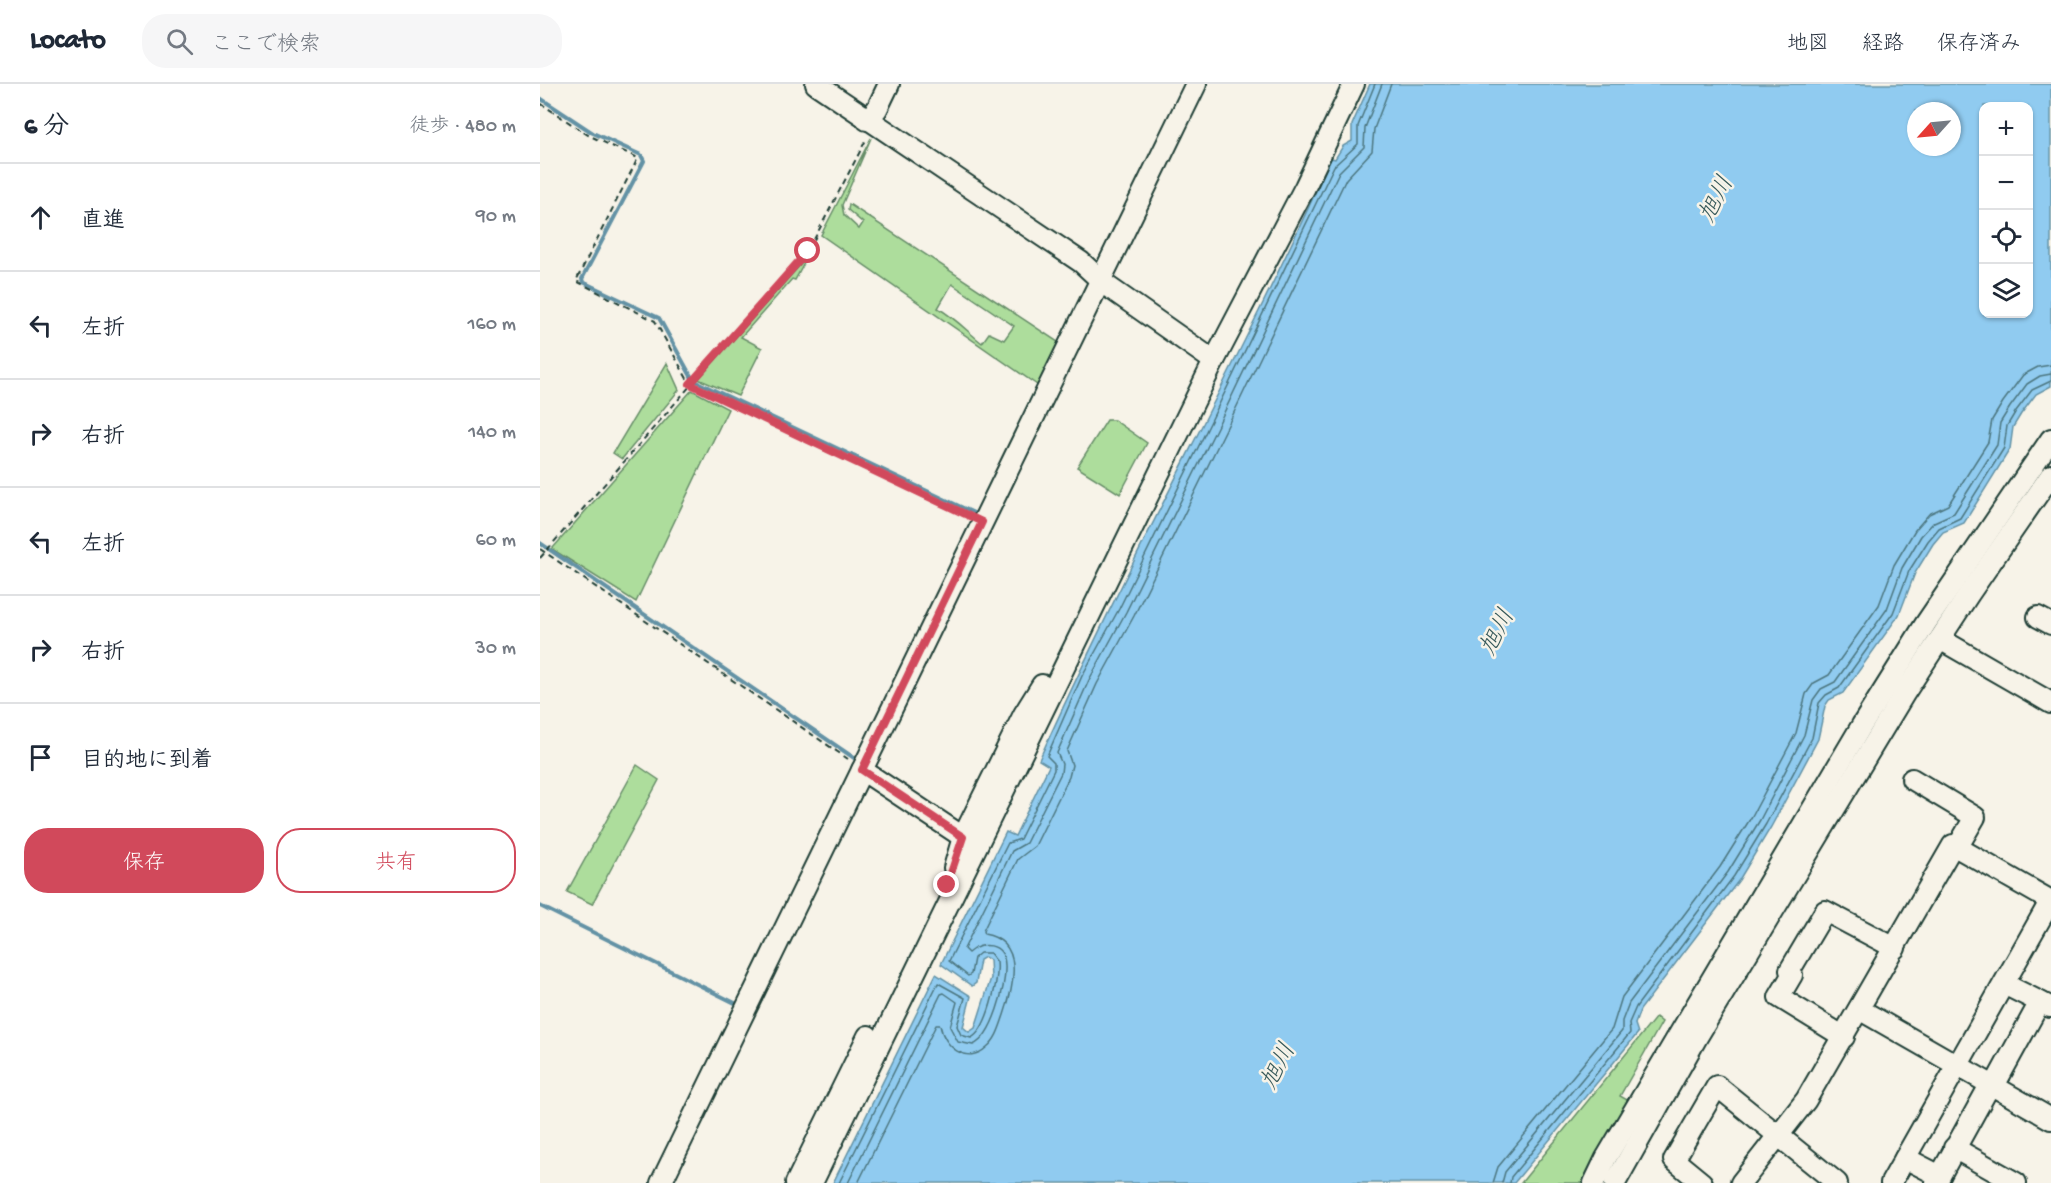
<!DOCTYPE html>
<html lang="ja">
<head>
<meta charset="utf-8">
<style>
  body { margin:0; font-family:"Gochi Hand","Klee One",sans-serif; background:#f6f6f7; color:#1f2937 }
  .controls { position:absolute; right:18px; top:18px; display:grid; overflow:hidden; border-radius:12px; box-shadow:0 2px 4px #0004 }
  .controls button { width:54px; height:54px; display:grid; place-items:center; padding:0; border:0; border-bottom:2px solid #e0e1e3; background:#fff; color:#1f2937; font:30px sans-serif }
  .compass { position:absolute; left:1367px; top:18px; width:54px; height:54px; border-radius:50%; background:#fff; box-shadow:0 2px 4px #0004; rotate:243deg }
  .stop { position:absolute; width:18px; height:18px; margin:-14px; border:4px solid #d1495b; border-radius:50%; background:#fff }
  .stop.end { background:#d1495b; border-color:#fff; box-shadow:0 2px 6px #0008 }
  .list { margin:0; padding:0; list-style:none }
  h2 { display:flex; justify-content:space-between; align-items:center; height:78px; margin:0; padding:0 24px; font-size:26px }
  h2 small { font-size:20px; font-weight:400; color:#747a83 }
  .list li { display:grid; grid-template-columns:39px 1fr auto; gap:18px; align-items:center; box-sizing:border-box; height:108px; padding:0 24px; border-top:2px solid #e0e1e3 }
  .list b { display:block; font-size:22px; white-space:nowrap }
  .list em { font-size:20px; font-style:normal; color:#747a83 }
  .actions { display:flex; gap:12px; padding:18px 24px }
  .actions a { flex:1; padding:14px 0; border:2px solid #d1495b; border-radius:24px; text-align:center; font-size:21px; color:#d1495b }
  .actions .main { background:#d1495b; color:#fff }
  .icon { flex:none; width:33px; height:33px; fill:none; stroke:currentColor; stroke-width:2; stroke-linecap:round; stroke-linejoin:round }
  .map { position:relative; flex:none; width:1511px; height:1099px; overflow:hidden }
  header { display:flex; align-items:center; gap:36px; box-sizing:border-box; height:84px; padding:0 30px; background:#fff; border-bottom:2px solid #e0e1e3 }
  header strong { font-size:28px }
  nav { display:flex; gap:33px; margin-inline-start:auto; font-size:21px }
  .search { width:420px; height:54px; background:#f6f6f7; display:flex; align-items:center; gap:15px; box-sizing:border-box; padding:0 21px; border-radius:24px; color:#747a83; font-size:22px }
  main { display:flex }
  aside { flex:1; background:#fff }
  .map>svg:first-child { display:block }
</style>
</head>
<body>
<header>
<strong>Locato</strong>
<div class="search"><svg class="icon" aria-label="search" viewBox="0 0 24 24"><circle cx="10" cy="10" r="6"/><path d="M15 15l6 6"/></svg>ここで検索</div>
<nav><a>地図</a><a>経路</a><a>保存済み</a></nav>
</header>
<main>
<aside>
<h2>6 分<small>徒歩 · 480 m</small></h2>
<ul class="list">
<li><svg class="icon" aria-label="ahead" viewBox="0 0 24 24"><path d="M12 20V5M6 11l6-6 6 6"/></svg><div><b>直進</b></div><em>90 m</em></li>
<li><svg class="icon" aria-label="left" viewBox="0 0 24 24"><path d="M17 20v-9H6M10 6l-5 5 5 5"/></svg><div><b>左折</b></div><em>160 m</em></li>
<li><svg class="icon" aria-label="right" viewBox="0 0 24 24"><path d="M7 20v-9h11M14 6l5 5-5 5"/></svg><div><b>右折</b></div><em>140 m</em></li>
<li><svg class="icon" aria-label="left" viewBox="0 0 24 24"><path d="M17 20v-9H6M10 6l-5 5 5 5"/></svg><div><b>左折</b></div><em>60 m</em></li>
<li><svg class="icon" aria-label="right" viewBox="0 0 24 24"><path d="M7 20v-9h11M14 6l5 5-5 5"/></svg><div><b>右折</b></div><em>30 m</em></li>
<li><svg class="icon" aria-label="arrive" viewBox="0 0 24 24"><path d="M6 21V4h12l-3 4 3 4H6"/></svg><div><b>目的地に到着</b></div></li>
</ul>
<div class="actions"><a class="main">保存</a><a>共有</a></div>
</aside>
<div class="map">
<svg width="1511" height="1099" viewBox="0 0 1511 1099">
  <rect width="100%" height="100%" fill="#f7f3e8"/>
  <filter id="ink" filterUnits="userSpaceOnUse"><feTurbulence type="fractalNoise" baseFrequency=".0167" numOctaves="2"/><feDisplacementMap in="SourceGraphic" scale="12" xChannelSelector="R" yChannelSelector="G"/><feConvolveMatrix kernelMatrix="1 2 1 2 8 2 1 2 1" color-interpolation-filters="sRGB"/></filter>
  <g filter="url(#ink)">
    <g fill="#addd9c" stroke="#668d68" stroke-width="1.5" fill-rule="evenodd">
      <path d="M331,54l-29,67 2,10 15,14 4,-6 -15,-13 1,-6 212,140 -21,43 -219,-152zM412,200l62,42 -10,14 -15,-7 -7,10c-15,-12 -27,-25 -44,-35z"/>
      <path d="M268,172l-13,24 -3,-1 -51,58 21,11 -24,48 -40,-17z"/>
      <path d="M127,279l12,27 -57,69 -9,-6z"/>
      <path d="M152,306l36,19 -92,193 -84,-53z"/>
      <path d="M567,336h7l33,23 -27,51 -43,-27z"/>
      <path d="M97,681l22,15 -67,124 -25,-12z"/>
      <path d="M1116,933l6,5 -42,74 9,5 -41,82h-67z"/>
    </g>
    <path fill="#90cbf0" stroke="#6392a5" stroke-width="1.5" fill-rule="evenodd" d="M830,0h681v302l-15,8 -15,20 -8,13 -3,22 -46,74 -21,9 -10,12 -18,29 -16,42 -56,78 -14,7 -4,6 -7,33 -47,88 -32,53 -99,130 -5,14 3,9 -124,150h-681l103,-209 35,22 -8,31 6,5 6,-4 16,-50 -1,-18 -5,-3 -5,3 -4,23 -4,3 -31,-22 65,-132 9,4 34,-70 -10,-6c91,-203 201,-398 292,-602l4,1 8,-13 9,-5v-16zM1444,22h44v208h-44zM1376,27h36v36h-36z"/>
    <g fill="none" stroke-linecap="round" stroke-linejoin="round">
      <g stroke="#4c767f" stroke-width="1.5">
        <path d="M299,1099l99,-200 27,15 -8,28 4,9 10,3c16,-7 28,-59 26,-76l-7,-9h-10l-6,5 -3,16 -3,2 -19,-15 59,-118 12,-4 34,-69v-7l-7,-7 35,-80 37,-67 93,-190 122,-253 24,-22v-18l17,-42"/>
        <path d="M308,1099l93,-189 3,-1 13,9 -7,25 8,15 15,3c20,-8 33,-60 32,-80 -1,-23 -24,-24 -37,-12l-4,-4 48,-98 14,-8 35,-70 1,-9 -5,-11 32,-73 37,-68 93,-189 120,-251 25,-25 1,-19 17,-44"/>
        <path d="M318,1099l78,-158h4c4,22 27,41 47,22 10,-8 13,-21 17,-32 10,-29 21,-74 -20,-81l-1,-3 35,-72 17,-13 34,-69 3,-12 -5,-14 30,-67 37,-68 93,-189 119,-248 26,-28 2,-22 17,-45"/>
        <path d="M953,1099l5,-16 114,-138 10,-32 98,-130 32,-51 44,-83 10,-39 8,-11 15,-8 50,-70 15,-40 21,-35 14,-16 19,-9 40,-63 4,-22 11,-18 20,-27 15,-8 13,-2"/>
        <path d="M962,1099l3,-11 117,-141v-10l7,-18 99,-131 32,-52 44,-85 9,-35 8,-11 14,-7 52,-73 15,-41 19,-32 13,-14 20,-9 43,-68 3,-22 10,-16 17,-23 13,-8 11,-2"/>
        <path d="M970,1099l1,-6 119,-144 -1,-10 7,-16 98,-131 32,-52 46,-86 7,-35 7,-8 13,-7 54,-75 16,-42 19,-30 11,-13 21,-10 44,-70 3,-22 9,-15 16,-21 19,-9"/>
      </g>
      <g stroke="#6392a5" stroke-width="4">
        <path d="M0,14l53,35 48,22 3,6 -62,118 1,3 76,36 33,60 5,4 281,133"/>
        <path d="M0,459l320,219"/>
        <path d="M0,822l201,100"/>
      </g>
      <defs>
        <g id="minor">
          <path d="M276,0l265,178 26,24 107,75"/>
          <path d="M327,36l10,-11 12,-25"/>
          <path d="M1498,533l13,7"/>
          <path d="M1400,555l111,64"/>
          <path d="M322,686l101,67"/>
          <path d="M1372,695l63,38 -18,31"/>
          <path d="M414,784l9,-31 61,-123 18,-29"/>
          <path d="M1464,900l46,23"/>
          <path d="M1319,925l192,110"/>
          <path d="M1304,953l-65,-40 13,-22 -2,-5 35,-59 70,37"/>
          <path d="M1454,1002l46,-84"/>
          <path d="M1414,1064l62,35"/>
          <path d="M1365,1074l35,18"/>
          <path d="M121,1099l535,-1099"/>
          <path d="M256,1099l72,-147"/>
          <path d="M272,1099l402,-822 91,-174 49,-103"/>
          <path d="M1054,1099l12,-25 256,-433 64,-102 125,-184"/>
          <path d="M1075,1099l82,-146 207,-343 65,-100 82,-119"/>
          <path d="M1162,1099l-28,-23 43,-74 120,97"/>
          <path d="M1201,1099l65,-83 147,-255 98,56"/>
          <path d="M1351,1099l160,-283"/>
          <path d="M1396,1099l54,-98"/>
        </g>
      </defs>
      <use href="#minor" stroke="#1f3d34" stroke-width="24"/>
      <g stroke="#1f3d34" stroke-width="2" stroke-dasharray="6 4.5" stroke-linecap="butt">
        <path d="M0,19l48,32 50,23 -62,123 79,40 35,63 279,131"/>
        <path d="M0,465l308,210"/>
        <path d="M0,474l268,-307 59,-113"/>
      </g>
      <use href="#minor" stroke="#f7f3e8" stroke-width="20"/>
    </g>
  </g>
  <g fill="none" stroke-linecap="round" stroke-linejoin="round" filter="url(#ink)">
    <path stroke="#d1495b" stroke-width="8" d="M268,167l-118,133 292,138 -120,248 101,67 -16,48"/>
  </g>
  <g text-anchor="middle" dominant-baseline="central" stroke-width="5" stroke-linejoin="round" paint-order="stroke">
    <g font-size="24" font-style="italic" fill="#36595a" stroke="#f7f3e8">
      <text transform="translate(1178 116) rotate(-63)">旭川</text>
      <text transform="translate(959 549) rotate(-63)">旭川</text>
      <text transform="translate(740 983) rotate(-63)">旭川</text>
    </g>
  </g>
</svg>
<div class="controls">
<button>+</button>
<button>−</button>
<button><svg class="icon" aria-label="locate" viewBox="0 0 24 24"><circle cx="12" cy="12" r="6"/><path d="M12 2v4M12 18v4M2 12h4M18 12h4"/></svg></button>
<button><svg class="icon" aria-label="layers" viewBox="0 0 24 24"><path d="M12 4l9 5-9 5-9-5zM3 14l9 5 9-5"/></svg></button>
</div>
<svg class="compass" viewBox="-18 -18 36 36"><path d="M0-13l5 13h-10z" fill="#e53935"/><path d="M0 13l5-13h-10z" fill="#747a83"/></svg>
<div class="stop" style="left:268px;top:167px"></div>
<div class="stop end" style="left:407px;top:801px"></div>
</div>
</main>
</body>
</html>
